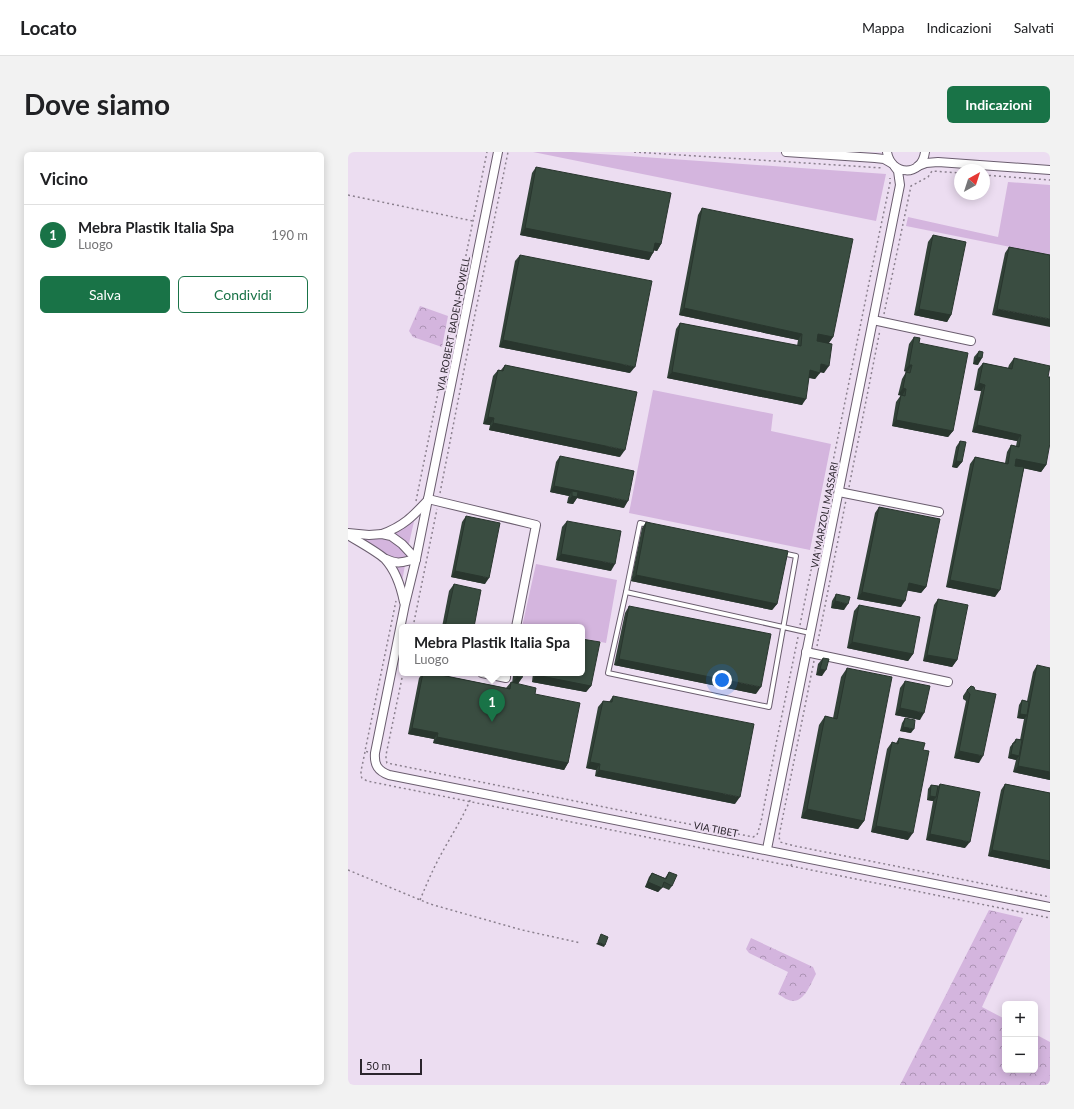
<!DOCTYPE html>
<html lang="it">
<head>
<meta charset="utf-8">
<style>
  body { margin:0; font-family:Lato,sans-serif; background:#f2f2f2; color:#202124 }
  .controls { position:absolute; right:12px; bottom:12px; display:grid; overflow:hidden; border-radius:6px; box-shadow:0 2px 10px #0003 }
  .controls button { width:36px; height:36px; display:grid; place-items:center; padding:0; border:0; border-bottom:1px solid #e0e0e0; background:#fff; color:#202124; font:20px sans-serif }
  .compass { position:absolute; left:606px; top:12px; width:36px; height:36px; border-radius:50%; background:#fff; box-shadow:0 2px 10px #0003; rotate:39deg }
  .scale { position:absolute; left:12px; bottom:10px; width:62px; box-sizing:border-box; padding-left:4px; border:2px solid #2b252d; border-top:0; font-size:11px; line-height:14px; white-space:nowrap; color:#2b252d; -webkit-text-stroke:3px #ecddf1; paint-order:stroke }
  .you { position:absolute; left:374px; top:528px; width:14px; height:14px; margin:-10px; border:3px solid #fff; border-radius:50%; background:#1a73e8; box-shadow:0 0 0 6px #1a73e833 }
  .badge { display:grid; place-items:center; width:26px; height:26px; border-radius:50%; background:#197347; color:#fff; font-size:13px; font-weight:700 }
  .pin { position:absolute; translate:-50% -33px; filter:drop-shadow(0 1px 2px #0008) }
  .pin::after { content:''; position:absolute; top:21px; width:14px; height:12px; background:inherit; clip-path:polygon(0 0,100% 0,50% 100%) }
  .popup { position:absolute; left:51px; top:472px; width:186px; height:52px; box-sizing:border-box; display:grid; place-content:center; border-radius:6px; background:#fff; filter:drop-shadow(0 1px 3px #0005); font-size:13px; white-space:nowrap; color:#757577 }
  .popup b { font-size:15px; color:#202124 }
  .popup::after { content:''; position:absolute; left:50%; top:100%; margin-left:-8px; border:8px solid transparent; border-top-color:#fff }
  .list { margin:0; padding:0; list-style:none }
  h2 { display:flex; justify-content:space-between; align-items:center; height:52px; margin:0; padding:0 16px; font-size:17px }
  h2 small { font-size:13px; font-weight:400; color:#757577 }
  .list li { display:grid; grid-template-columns:26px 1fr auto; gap:12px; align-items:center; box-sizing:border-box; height:60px; padding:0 16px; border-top:1px solid #e0e0e0 }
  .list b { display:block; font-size:15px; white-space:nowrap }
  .list p { margin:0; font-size:13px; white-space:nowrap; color:#757577 }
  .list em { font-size:13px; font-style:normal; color:#757577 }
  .actions { display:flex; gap:8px; padding:12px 16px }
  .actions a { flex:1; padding:9px 0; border:1px solid #197347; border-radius:6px; text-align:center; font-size:14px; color:#197347 }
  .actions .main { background:#197347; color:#fff }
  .map { position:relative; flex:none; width:702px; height:933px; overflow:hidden; border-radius:6px }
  header { display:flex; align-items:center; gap:24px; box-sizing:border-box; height:56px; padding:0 20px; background:#fff; border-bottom:1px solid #e0e0e0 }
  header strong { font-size:19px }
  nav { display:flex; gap:22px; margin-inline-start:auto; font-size:14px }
  .intro { display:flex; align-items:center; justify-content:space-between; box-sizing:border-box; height:96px; padding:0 24px }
  h1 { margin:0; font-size:28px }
  .button { padding:10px 18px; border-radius:6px; background:#197347; color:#fff; font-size:14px; font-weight:700 }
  main { display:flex; gap:24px; padding:0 24px }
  aside { flex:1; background:#fff; border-radius:6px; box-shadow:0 2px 10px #0003 }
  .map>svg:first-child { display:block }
</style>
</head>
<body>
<header>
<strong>Locato</strong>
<nav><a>Mappa</a><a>Indicazioni</a><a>Salvati</a></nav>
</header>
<div class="intro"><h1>Dove siamo</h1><a class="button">Indicazioni</a></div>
<main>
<aside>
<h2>Vicino<small></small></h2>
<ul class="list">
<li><span class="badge">1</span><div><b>Mebra Plastik Italia Spa</b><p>Luogo</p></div><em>190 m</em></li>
</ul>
<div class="actions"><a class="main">Salva</a><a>Condividi</a></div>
</aside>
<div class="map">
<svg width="702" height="933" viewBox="0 0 702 933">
  <defs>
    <pattern id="forest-crowns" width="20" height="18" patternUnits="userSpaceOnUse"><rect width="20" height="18" fill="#d4b5de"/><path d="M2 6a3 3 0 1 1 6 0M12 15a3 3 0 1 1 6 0" fill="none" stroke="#ac93b4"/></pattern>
  </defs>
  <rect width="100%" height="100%" fill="#ecddf1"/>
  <g fill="#d4b5de">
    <path d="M185,0h39l314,22 -10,47z"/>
    <path d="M660,30l42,3v70l-144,-29 2,-9 90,20z"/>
    <path d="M305,238l120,24 -2,17 60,13 -21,106 -181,-37z"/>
    <path d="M67,365l-7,31 -15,-15z"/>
    <path d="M35,385c10,4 19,9 23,19l-2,3h-14l-30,-20 2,-1z"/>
    <path d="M188,412l81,16 -11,63 -24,-5v-11h-60z"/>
    <path d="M44,413h13l-3,17z"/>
  </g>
  <g fill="url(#forest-crowns)">
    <path d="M72,154l28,10 -6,31 -29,-10 -4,-6z"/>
    <path d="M641,758l34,8 -41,89 23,12v51h30v-36l15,8v43h-150z"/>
    <path d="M403,786l62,29 3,7c-5,9 -11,27 -23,27 -5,0 -10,-4 -15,-7l10,-22 -39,-19 -3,-4z"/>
  </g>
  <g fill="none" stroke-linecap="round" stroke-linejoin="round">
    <defs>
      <g id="service">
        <path d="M434,401l14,3 -27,151 -161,-34 18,-81 184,41"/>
        <path d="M278,440l14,-69 8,2"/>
      </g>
      <g id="minor">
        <path d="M150,0l-70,347 -12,60 -11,45 -30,149c-1,12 3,18 14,22l661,132"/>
        <path d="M438,0l89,6 9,1 7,4"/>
        <path d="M539,0c4,24 35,25 38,0"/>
        <path d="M570,14l8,-3 12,-1 112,8"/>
        <path d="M525,168l98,21"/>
        <path d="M491,340l100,20"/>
        <path d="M80,347l108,26 -20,102"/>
        <path d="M0,381l21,2 13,-1 9,2 11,8 14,15"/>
        <path d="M34,382c22,-8 31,-18 46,-34"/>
        <path d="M0,383c11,7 28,16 37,24 11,12 16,28 19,43"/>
        <path d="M38,407c13,6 16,3 30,0"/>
        <path d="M458,500l142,30"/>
        <path d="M134,521l24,5v-5"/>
        <path d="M419,697l133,-664 -2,-14 -3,-4"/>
      </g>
    </defs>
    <use href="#service" stroke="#6b5e6f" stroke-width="6"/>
    <use href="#minor" stroke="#6b5e6f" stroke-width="10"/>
    <g stroke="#8b808e" stroke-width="1.5" stroke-dasharray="2 3" stroke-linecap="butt">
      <path d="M286,0l249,16"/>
      <path d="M636,23l66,5"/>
      <path d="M0,43l125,26"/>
      <path d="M536,162l27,-128 17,-9 4,-6 28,2"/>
      <path d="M501,335l31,-157"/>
      <path d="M92,341l33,-169 35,-172"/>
      <path d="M68,349l71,-349"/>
      <path d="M452,473l72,-357 18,-85v-5"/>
      <path d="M65,475l24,-118"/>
      <path d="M469,494l29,-146"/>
      <path d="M466,509l-35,175 1,6 15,4 255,51"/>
      <path d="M55,521l-17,82v5l1,3 247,50 119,24 4,-2 4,-13 15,-78 22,-107"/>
      <path d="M17,600l-4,19v5l1,2 5,3 424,85 1,-3"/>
      <path d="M20,600l-3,-1 31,-150"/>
      <path d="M443,714l259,52"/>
      <path d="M0,718l82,34 92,26 59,13"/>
      <path d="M72,748c5,-12 10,-24 16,-36 11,-22 25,-42 35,-66"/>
    </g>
    <use href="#service" stroke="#fff" stroke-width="4"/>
    <use href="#minor" stroke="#fff" stroke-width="8"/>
  </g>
  <g fill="#324238">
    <path d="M188,15l125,77 -4,7 -3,-1 -5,10 -129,-25 12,-62z"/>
    <path d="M354,56l131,129 -4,6 -5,30 -4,-1 -5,7 -6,-1 -7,27 -135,-27 9,-49 4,-6 117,23 1,-6 -119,-25 19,-100z"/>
    <path d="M585,83l18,80 -4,7 -33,-7 14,-73z"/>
    <path d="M661,95l41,8 -58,60 13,-62z"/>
    <path d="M172,103l110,118 -131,-26 16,-86z"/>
    <path d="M566,185l5,6 34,88 -5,6 -56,-11 4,-24 5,-7h-3l4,-16 4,-7h1l-3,-1 5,-27z"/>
    <path d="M631,199l-1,14 -5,-1 1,-7z"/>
    <path d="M666,206l34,19 -2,88 -5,7 -17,-4 -29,129 -49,-10 24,-123 5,-7 30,6 2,-11 4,-7 5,1 1,-5 -45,-9 9,-41 -7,-1 4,-21 5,-6 25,5 1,-3z"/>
    <path d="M157,213l115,92 -131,-27 1,-5 -7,-1 10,-48 5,-6h3z"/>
    <path d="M612,289l2,21 -5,6 -5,-1 4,-20z"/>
    <path d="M212,304l64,52 -47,-10 -4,6 -6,-1 1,-5 1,-2 -19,-4 6,-30z"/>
    <path d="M531,355l47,80 -5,6 -14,-3 -6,17 -44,-8 18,-86z"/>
    <path d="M118,364l19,68 -34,-7 11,-55z"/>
    <path d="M219,369l44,50 -55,-11 6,-33z"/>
    <path d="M298,370l131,82 -5,6 -141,-29 11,-53z"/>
    <path d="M106,432l20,43h-32l7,-36z"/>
    <path d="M488,442l8,16 -13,-2 1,-7z"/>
    <path d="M590,447l19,61 -5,7 -29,-6 11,-56z"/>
    <path d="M511,453l54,49 -5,7 -61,-13 7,-37z"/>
    <path d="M281,454l127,88 -142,-29 11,-52z"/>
    <path d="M475,506l-1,18 -6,-1 2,-11z"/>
    <path d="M689,513l13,115 -37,-8 3,-12 -8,-2 2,-11 6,-8 4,1 4,-21 -7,-1 2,-13 3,-5 5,1 6,-29z"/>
    <path d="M499,516l17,153 -6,8 -57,-11 18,-93 6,-9 8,2 8,-41z"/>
    <path d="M75,521h8l75,15 5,-6 1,1 1,-7 3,-3h7l-5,11 17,10 33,69 -4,7 -131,-27 1,-4 -26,-5 11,-56z"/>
    <path d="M185,521h49l9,13 -5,6 -54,-10z"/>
    <path d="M557,529l15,39 -25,-5 5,-27z"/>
    <path d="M619,538h8l4,73 -25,-5 12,-57 -3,-2v-3z"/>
    <path d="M265,544l122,108 -140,-28 1,-6 -10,-2 12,-61 5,-6 6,1z"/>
    <path d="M557,566l6,15 -11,-2 2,-8z"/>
    <path d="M551,586l9,102 -37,-8 16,-83 5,-7 4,1z"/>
    <path d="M592,632l25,64 -39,-8 7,-39 -6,-1 1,-11 3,-4 7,1z"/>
    <path d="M657,632l45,9v76l-62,-13 13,-66z"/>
    <path d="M321,720l3,14 -3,4 -7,-3 -4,5 -13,-5 4,-10 3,-4 13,5z"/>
  </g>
  <g fill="#29362e">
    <path d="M177,76l128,25 -4,7 -129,-25z"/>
    <path d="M307,91l6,1 -4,7 -6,-1z"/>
    <path d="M336,156l118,26 -4,6 -119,-25z"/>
    <path d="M571,157l32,6 -4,7 -33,-7z"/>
    <path d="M649,157l53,10v8l-58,-12z"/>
    <path d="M470,182l15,3 -5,7 -15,-3z"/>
    <path d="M155,188l132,27 -5,6 -131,-26z"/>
    <path d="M629,205l5,1 -4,7 -5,-1z"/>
    <path d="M473,212l8,2 -5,7 -8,-2z"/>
    <path d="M561,213h3l-5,7 -3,-1z"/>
    <path d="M462,218l10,3 -5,6 -9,-2z"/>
    <path d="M324,220l134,27 -4,6 -135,-27z"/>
    <path d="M631,231l6,2 -4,6 -7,-1z"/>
    <path d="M555,236l3,1 -4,7 -4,-1z"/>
    <path d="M140,265l6,1 -4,7 -7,-1z"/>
    <path d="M548,268l57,11 -5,6 -56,-11z"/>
    <path d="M145,271l132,27 -5,7 -131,-27z"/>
    <path d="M629,273l44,10 -4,6 -45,-9z"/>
    <path d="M668,307l30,6 -5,7 -29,-6z"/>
    <path d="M608,309l6,1 -5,6 -5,-1z"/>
    <path d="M206,334l74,15 -4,7 -47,-10 -4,6 -6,-1 5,-7v-5l-3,5 -19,-4z"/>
    <path d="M213,402l54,10 -4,7 -55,-11z"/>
    <path d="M107,419l34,7 -4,6 -34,-7z"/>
    <path d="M288,423l141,29 -5,6 -141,-29z"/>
    <path d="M602,428l50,10 -5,7 -49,-10z"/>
    <path d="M561,431l17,4 -5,6 -17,-3z"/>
    <path d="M514,440l43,9 -4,6 -44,-8z"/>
    <path d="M487,449l13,3 -4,6 -13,-2z"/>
    <path d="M504,490l61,12 -5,7 -61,-13z"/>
    <path d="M579,503l30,5 -5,7 -29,-6z"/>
    <path d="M271,507l142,28 -5,7 -142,-29z"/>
    <path d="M472,517l6,1 -4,6 -6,-1z"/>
    <path d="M188,523l55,11 -5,6 -54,-10z"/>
    <path d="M169,525l5,1 -4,6 -6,-1z"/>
    <path d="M552,556l24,5 -4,7 -25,-5z"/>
    <path d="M672,562l7,1 -3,4 -7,-1z"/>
    <path d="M555,575l11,2 -3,4 -11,-2z"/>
    <path d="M64,576l26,5 -4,6 -26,-5z"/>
    <path d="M89,585l131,26 -4,7 -131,-27z"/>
    <path d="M611,599l24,5 -4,7 -25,-5z"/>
    <path d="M663,602l8,2 -3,4 -8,-2z"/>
    <path d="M242,610l10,2 -4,6 -10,-2z"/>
    <path d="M670,614l32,6v8l-37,-8z"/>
    <path d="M251,618l141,27 -5,7 -140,-28z"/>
    <path d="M582,644l6,1 -3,4 -6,-1z"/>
    <path d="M459,657l57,12 -6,8 -57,-11z"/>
    <path d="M528,674l37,7 -5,7 -37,-8z"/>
    <path d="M582,682l40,8 -5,6 -39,-8z"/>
    <path d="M644,698l58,11v8l-62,-13z"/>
    <path d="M300,730l14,6 -4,4 -13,-5z"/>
    <path d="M250,790l7,3 -1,2 -8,-3z"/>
  </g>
  <g fill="#3a4d41" stroke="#29362e">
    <path d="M188,15l135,26 -10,51 -6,-1 -2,10 -128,-25z"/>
    <path d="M354,56l151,31 -20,98 -15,-3 -1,7 15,3 -3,22 -8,-2 -1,9 -10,-3 -4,29 -134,-27 8,-49 121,23 1,-12 -118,-26z"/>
    <path d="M585,83l33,7 -15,73 -32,-6z"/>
    <path d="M661,95l41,8v64l-53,-10z"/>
    <path d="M172,103l132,26 -17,86 -132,-27z"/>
    <path d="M566,185l6,1 -1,5 49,10 -15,78 -57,-11 5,-25 4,1 1,-7 -3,-1 3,-16 4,1 2,-8h-3z"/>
    <path d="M631,199l4,1 -1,6 -5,-1z"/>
    <path d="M666,206l36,8 -2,11h2v66l-4,22 -30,-6 -1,7 9,1 -24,123 -50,-10 25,-123 33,7 3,-19 8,2 2,-12 -44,-10 8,-40 -6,-2 4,-20 29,6z"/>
    <path d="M157,213l132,27 -12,58 -132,-27 1,-5 -6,-1 10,-47 5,1z"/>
    <path d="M612,289l6,1 -4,20 -6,-1z"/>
    <path d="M212,304l74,15 -6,30 -74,-15z"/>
    <path d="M224,339l6,1 -1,5 -5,-1z"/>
    <path d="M531,355l61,12 -14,68 -17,-4 -4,18 -43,-9z"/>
    <path d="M118,364l34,7 -11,55 -34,-7z"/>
    <path d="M219,369l54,10 -6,33 -54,-10z"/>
    <path d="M298,370l142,29 -11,53 -141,-29z"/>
    <path d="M106,432l27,6 -7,37h-29z"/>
    <path d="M488,442l14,3 -2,7 -13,-3z"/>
    <path d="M590,447l30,6 -11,55 -30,-5z"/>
    <path d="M511,453l61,12 -7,37 -61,-12z"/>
    <path d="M281,454l142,28 -10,53 -142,-28z"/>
    <path d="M234,487l18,3 -9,44 -55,-11 1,-2h45z"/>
    <path d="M475,506l6,1 -3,11 -6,-1z"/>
    <path d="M689,513l13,3v104l-32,-6z"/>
    <path d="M499,516l45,9 -28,144 -57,-12 18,-93 12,3z"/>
    <path d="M75,521h8l79,16 1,-7 25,6 -1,6 45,9 -12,60 -131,-26 1,-4 -26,-5z"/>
    <path d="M169,521h6l-1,5 -5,-1z"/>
    <path d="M557,529l25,5 -6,27 -24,-5z"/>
    <path d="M623,534l3,1 1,3 21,4 -13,62 -24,-5 11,-57 -2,-2 -1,-2z"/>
    <path d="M265,544l141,28 -14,73 -141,-27 1,-6 -10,-2 13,-61 9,1z"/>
    <path d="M674,548l7,2 -2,13 -7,-1z"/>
    <path d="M557,566l10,2 -1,9 -11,-2z"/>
    <path d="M551,586l26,5 -2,7 6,1 -16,82 -37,-7 16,-84 6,2z"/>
    <path d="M668,587l6,1 -3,16 -8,-2 2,-11h2z"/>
    <path d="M592,632l40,8 -10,50 -40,-8z"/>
    <path d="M657,632l45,9v68l-58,-11z"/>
    <path d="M583,633l7,1 -2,11 -6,-1z"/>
    <path d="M321,720l8,3 -5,11 -8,-4 -2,6 -14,-6 4,-9 14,6z"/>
    <path d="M253,782l7,3 -3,8 -7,-3z"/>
  </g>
  <g text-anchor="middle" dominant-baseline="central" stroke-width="4" stroke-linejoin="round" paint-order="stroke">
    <g font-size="10" fill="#2b252d" stroke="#ecddf1">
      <text transform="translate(105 172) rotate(-79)">VIA ROBERT BADEN-POWELL</text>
      <text transform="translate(476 363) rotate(-79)">VIA MARZOLI MASSARI</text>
      <text transform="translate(368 677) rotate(11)">VIA TIBET</text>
    </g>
  </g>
</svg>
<div class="controls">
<button>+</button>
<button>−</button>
</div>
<svg class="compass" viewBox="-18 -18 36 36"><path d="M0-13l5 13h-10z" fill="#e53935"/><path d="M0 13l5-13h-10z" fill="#757577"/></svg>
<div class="scale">50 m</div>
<div class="you"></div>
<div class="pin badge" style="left:144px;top:570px">1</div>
<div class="popup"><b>Mebra Plastik Italia Spa</b>Luogo</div>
</div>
</main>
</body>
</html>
